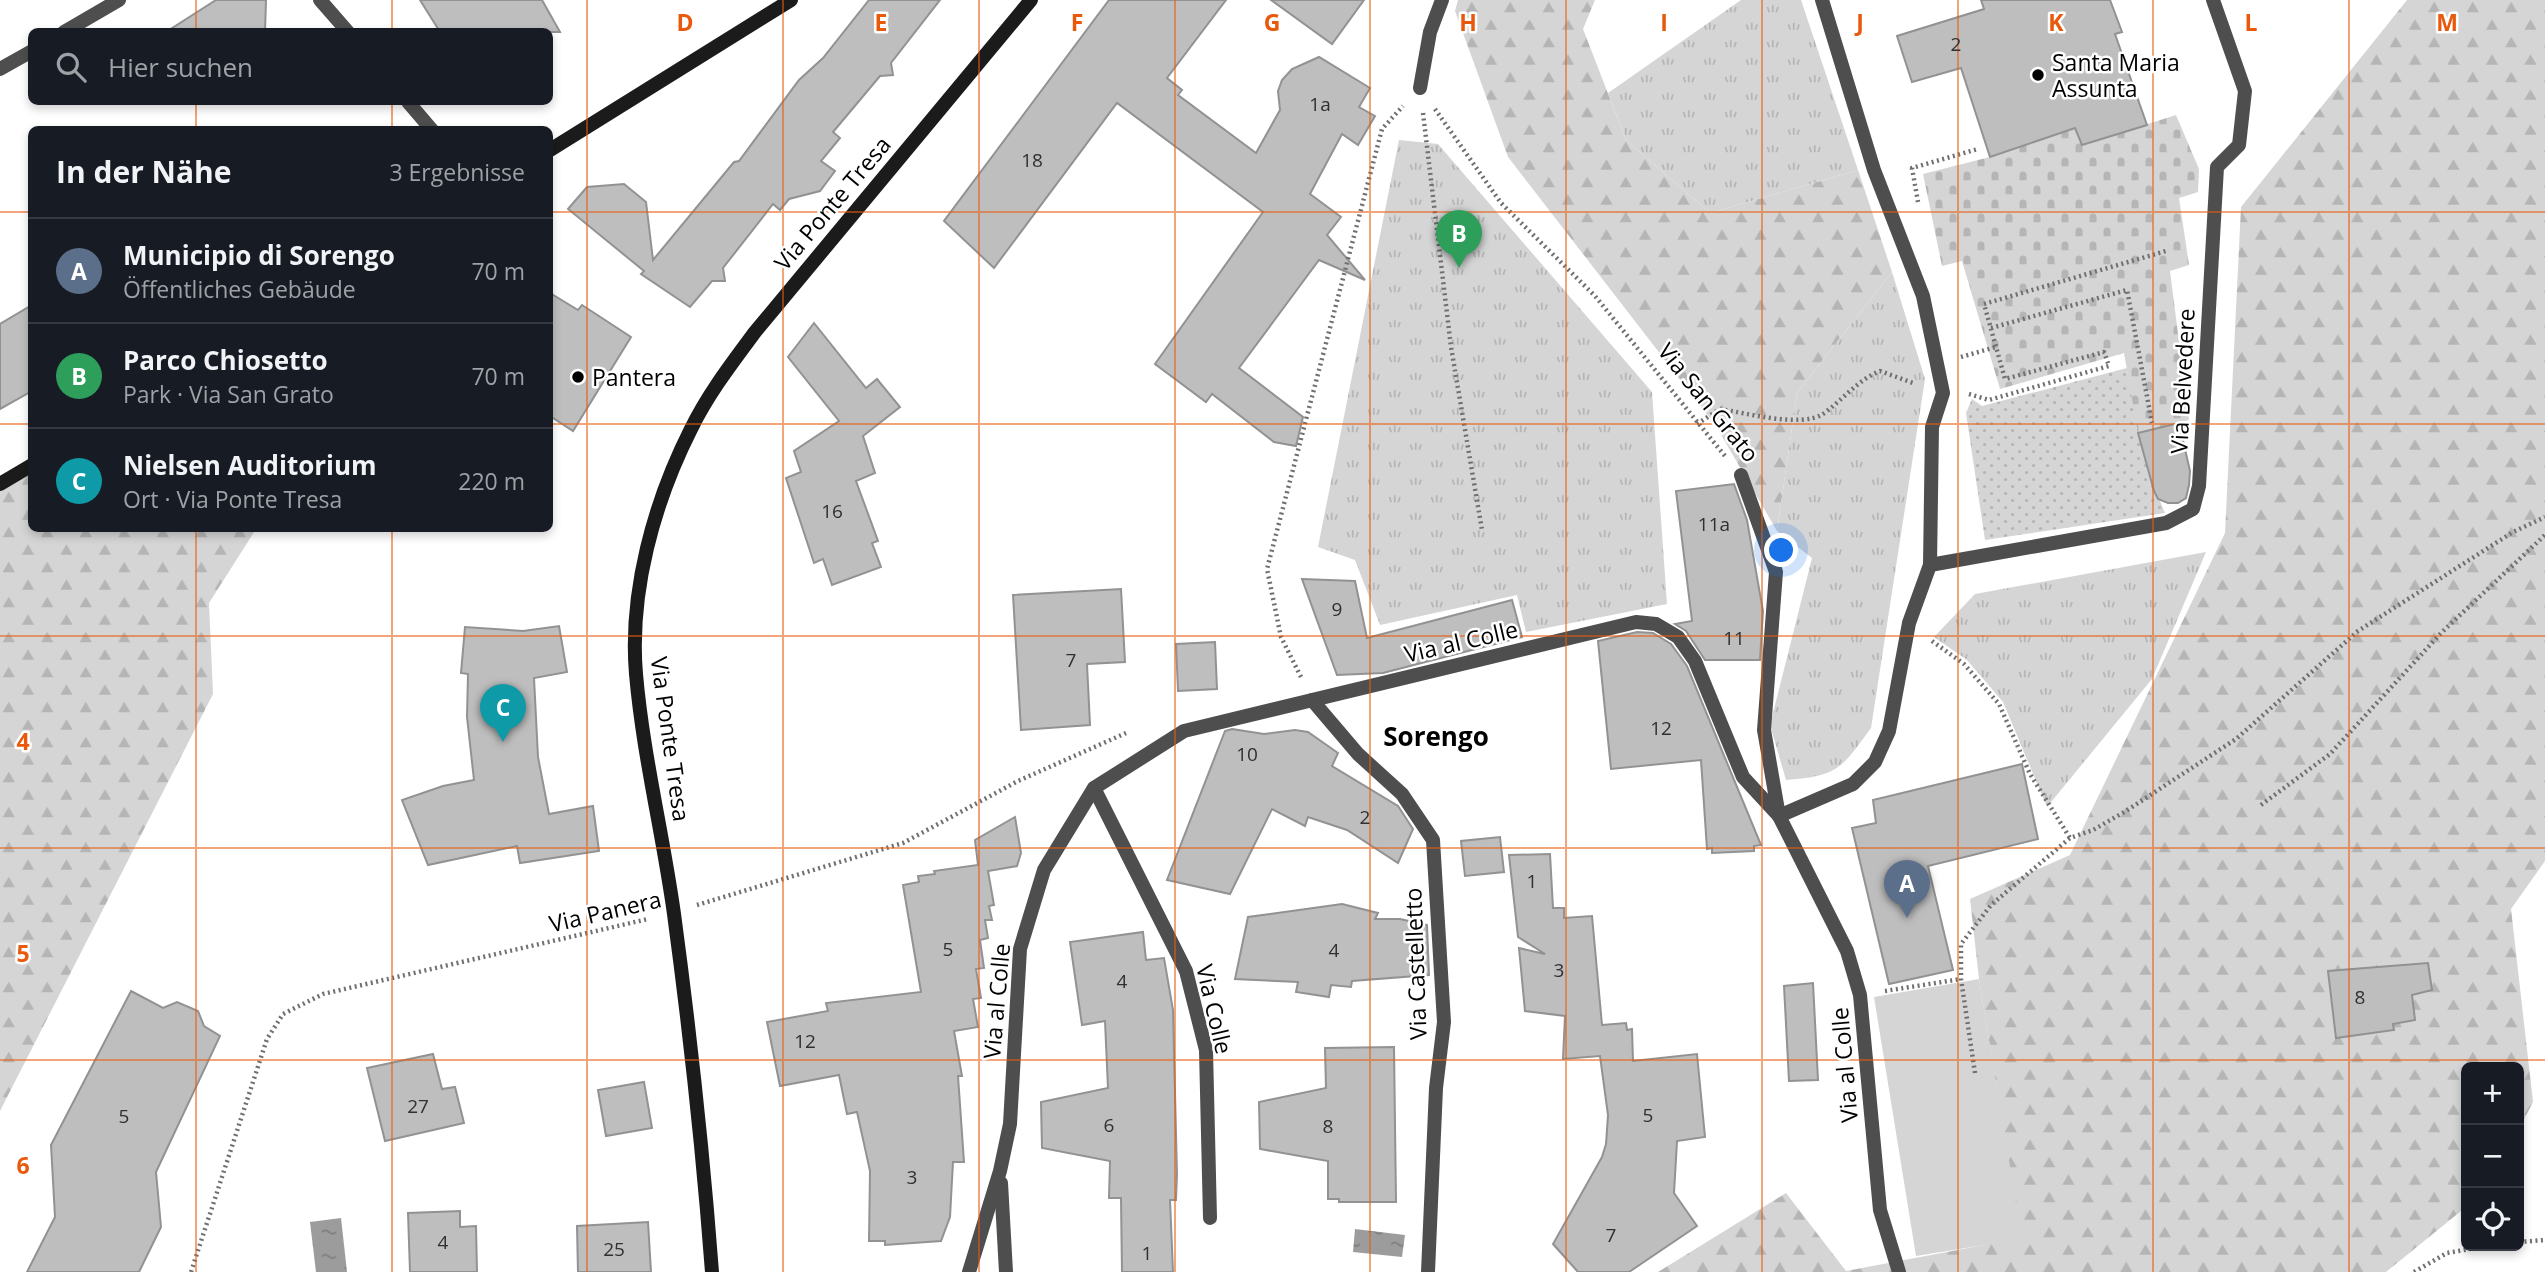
<!DOCTYPE html>
<html lang="de">
<head>
<meta charset="utf-8">
<style>
  body { margin:0; font-family:"Open Sans",sans-serif; background:#242831; color:#f1f3f6 }
  .controls { position:absolute; right:21px; bottom:21px; display:grid; overflow:hidden; border-radius:10px; box-shadow:0 4px 10px #0003 }
  .controls button { width:63px; height:63px; display:grid; place-items:center; padding:0; border:0; border-bottom:2px solid #363941; background:#171b24; color:#f1f3f6; font:35px sans-serif }
  .you { position:absolute; left:1782px; top:551px; width:24px; height:24px; margin:-18px; border:5px solid #fff; border-radius:50%; background:#1a73e8; box-shadow:0 0 0 10px #1a73e833 }
  .badge { display:grid; place-items:center; width:46px; height:46px; border-radius:50%; background:#2563eb; color:#fff; font-size:23px; font-weight:700 }
  .pin { position:absolute; translate:-50% -58px; filter:drop-shadow(0 2px 4px #0008) }
  .pin::after { content:''; position:absolute; top:37px; width:24px; height:21px; background:inherit; clip-path:polygon(0 0,100% 0,50% 100%) }
  .list { margin:0; padding:0; list-style:none }
  h2 { display:flex; justify-content:space-between; align-items:center; height:91px; margin:0; padding:0 28px; font-size:30px }
  h2 small { font-size:23px; font-weight:400; color:#9ea1a6 }
  .list li { display:grid; grid-template-columns:46px 1fr auto; gap:21px; align-items:center; box-sizing:border-box; height:105px; padding:0 28px; border-top:2px solid #363941 }
  .list b { display:block; font-size:26px; white-space:nowrap }
  .list p { margin:0; font-size:23px; white-space:nowrap; color:#9ea1a6 }
  .list em { font-size:23px; font-style:normal; color:#9ea1a6 }
  .icon { flex:none; width:38px; height:38px; fill:none; stroke:currentColor; stroke-width:2; stroke-linecap:round; stroke-linejoin:round }
  .map { position:relative; flex:none; width:2545px; height:1272px; overflow:hidden }
  .search { position:absolute; background:#171b24; box-shadow:0 4px 10px #0003; left:28px; top:28px; width:525px; height:77px; display:flex; align-items:center; gap:18px; box-sizing:border-box; padding:0 24px; border-radius:10px; color:#9ea1a6; font-size:26px }
  .panel { position:absolute; background:#171b24; box-shadow:0 4px 10px #0003; left:28px; top:126px; width:525px; height:406px; border-radius:10px }
  .map>svg:first-child { display:block }
</style>
</head>
<body>
<div class="map">
<svg width="2545" height="1272" viewBox="0 0 2545 1272">
  <defs>
    <pattern id="grass-dots" width="8" height="8" patternUnits="userSpaceOnUse" patternTransform="scale(1.75)"><rect width="8" height="8" fill="#d5d5d5"/><path d="M2 2h.1M6 6h.1" fill="none" stroke="#b5b5b5" stroke-width="1.8" stroke-linecap="round"/></pattern>
    <pattern id="forest-firs" width="22" height="20" patternUnits="userSpaceOnUse" patternTransform="scale(1.75)"><rect width="22" height="20" fill="#d5d5d5"/><path d="M5 1l3.5 6h-7zM16 11l3.5 6h-7z" fill="#b5b5b5"/></pattern>
    <pattern id="cemetery-stones" width="16" height="16" patternUnits="userSpaceOnUse" patternTransform="scale(1.75)"><rect width="16" height="16" fill="#d5d5d5"/><path d="M2 7V4a2 2 0 0 1 4 0v3zM10 15v-3a2 2 0 0 1 4 0v3z" fill="#b5b5b5"/></pattern>
    <pattern id="park-tufts" width="24" height="20" patternUnits="userSpaceOnUse" patternTransform="scale(1.75)"><rect width="24" height="20" fill="#d5d5d5"/><path d="M3 7l-1-3M5 7V3M7 7l1-3M15 17l-1-3M17 17v-4M19 17l1-3" fill="none" stroke="#b5b5b5"/></pattern>
    <pattern id="water-ripples" width="26" height="14" patternUnits="userSpaceOnUse" patternTransform="scale(1.75)"><rect width="26" height="14" fill="#9c9c9c"/><path d="M2 4q2-2 4 0t4 0M15 11q2-2 4 0t4 0" fill="none" stroke="#7d7d7d"/></pattern>
  </defs>
  <rect width="100%" height="100%" fill="#fff"/>
  <path fill="url(#grass-dots)" d="M2127,368c9,50 17,98 38,145l-180,27 -19,-127 6,-14 10,7z"/>
  <g fill="url(#forest-firs)">
    <path d="M1458,0h137l-12,29 43,111 84,73 148,-43 34,102 -95,121 -20,138 -61,-105 -208,-269 -53,-146z"/>
    <path d="M2407,0h138v861l-34,48 22,193 -14,27v-62h-53v140l-80,65h-728l128,-79 60,78 175,-33 -42,-259 -9,-80 100,-44 155,-322 16,-326z"/>
    <path d="M31,465l1,63 224,1 -47,74 4,91 -213,417v-627z"/>
  </g>
  <path fill="url(#cemetery-stones)" d="M2176,115l23,54 -1,23 -19,6 10,67 -19,6 19,149 -51,13 -14,-80 -124,36 -38,-128 -20,5 -19,-92 67,-17 85,-29 7,17z"/>
  <g fill="url(#park-tufts)">
    <path d="M1741,0h60l57,170 -148,43 -84,-73 -18,-47z"/>
    <path d="M1399,140l39,4 214,248 15,212 -141,28 -9,-37 -137,30 -25,-65 -37,-13z"/>
    <path d="M1892,272l33,107 -54,349c-30,41 -33,48 -85,52l-16,-55 42,-167 -35,-27 20,-138z"/>
    <path d="M2206,552l-54,127 -105,128 -44,-105 -36,-42 -33,-23 41,-43z"/>
  </g>
  <path fill="#d5d5d5" d="M1979,979l43,260 -106,17 -42,-259z"/>
  <g fill="url(#water-ripples)">
    <path d="M341,1218l6,54h-31l-6,-50z"/>
    <path d="M1355,1229l50,6 -3,22 -49,-5z"/>
  </g>
  <g fill="#bebebe" stroke="#929292" stroke-width="2">
    <path d="M216,0h50l-1,32h-99z"/>
    <path d="M420,0h122l18,32h-120z"/>
    <path d="M869,0h71l-49,63 2,12 -13,1 -47,56 7,6 -19,23 14,10 -15,20 -31,8 -9,11 -7,-6 -50,64 2,13h-13l-22,26 -49,-33 3,-3 -76,-62 19,-22 37,-3 22,18 7,58 81,-98 5,-1 60,-81 24,-22z"/>
    <path d="M1109,0h117l-59,78 15,12 -4,5 78,58 24,-43 -2,-19 4,-11 10,-11 27,-12 51,31 -11,19 16,9 -17,29 -16,-11 -32,60 31,23 -14,18 38,45 -46,-20 -80,108 64,49 -7,29 -22,-4 -62,-48 -6,8 -51,-38 108,-152 -146,-109 -123,165 -50,-47z"/>
    <path d="M1271,0h93l-32,44z"/>
    <path d="M1981,0h129l12,32 -7,2 32,91 -65,20 -7,-17 -85,29 -29,-89 -49,14 -15,-46 87,-27z"/>
    <path d="M550,293l28,17 4,-5 49,32 -58,94 -23,-15z"/>
    <path d="M32,305v86l-32,18v-85z"/>
    <path d="M814,323l52,65 11,-9 23,28 -37,29 12,37 -19,8 22,60 -6,2 9,24 -49,18 -9,-26 -9,4 -28,-85 15,-6 -7,-21 45,-30 -51,-64z"/>
    <path d="M2179,423l11,48 -1,14 -3,13 -8,5h-10l-10,-4 -4,-8 -16,-58z"/>
    <path d="M1734,484l13,36 16,91 -3,49h-55l-19,-29 -11,-7 17,-3 -16,-130z"/>
    <path d="M1302,579l53,2 12,57 145,-38 10,37 -139,36 -46,2z"/>
    <path d="M1121,589l4,73 -38,2 3,61 -69,5 -8,-135z"/>
    <path d="M559,626l8,46 -33,6 4,79 11,57 44,-8 6,45 -79,12 -3,-17 -89,19 -26,-65 41,-14 31,-6 -7,-63 1,-43 -7,-1 4,-46 58,4z"/>
    <path d="M1637,632l16,1 18,11 16,22 74,179 -7,1v5l-42,2v-5l-5,1 -6,-89 -90,9 -13,-128z"/>
    <path d="M1215,642l2,47 -39,2 -2,-47z"/>
    <path d="M1232,729l32,5 31,-4 13,2 30,21 -6,13 66,40 15,23 -15,34 -51,-33 -39,-13 -3,9 -33,-17 -42,85 -63,-14 58,-149z"/>
    <path d="M2022,764l16,75 -110,27 25,104 -64,14 -37,-156 24,-5 -3,-23z"/>
    <path d="M1015,817l6,36 -4,13 -29,5 6,34 -5,1 3,14h-7l3,18 -8,2 4,28 -8,1 5,29 -8,1 5,28 -24,4 8,45h-4l6,86h-11l-3,55 -9,24 -56,4v-4h-16l1,-70 -13,-59 -10,2 -8,-39 -59,11 -13,-64 61,-11 -2,-8 95,-11 -18,-107 16,-3 -1,-6 17,-2 -1,-3 44,-6 -3,-25z"/>
    <path d="M1500,837l4,35 -39,4 -4,-35z"/>
    <path d="M1550,854l3,54h11v10l28,-2 10,109 24,-2 1,7 5,-1 1,32 64,-7 8,83 -28,4 -3,52 23,33 -68,46h-51l-25,-28 49,-87 4,-13 2,-29 -8,-59 -37,3 2,-43 -40,-5 -6,-63 26,6 -27,-17 -9,-82z"/>
    <path d="M1342,904l36,9 -3,6h25l27,6 2,50 -77,6 -1,6 -20,-2 -2,12 -33,-5 2,-10 -63,-3 13,-62z"/>
    <path d="M1143,932l3,28 18,-2 9,52 4,164 -1,26h-6l3,72h-51l-1,-74h-12l1,-37 -68,-13 -1,-46 67,-14 -3,-67 -23,4 -12,-83z"/>
    <path d="M2428,963l4,27 -20,5 3,25 -22,4 1,6 -58,8 -8,-67z"/>
    <path d="M1813,983l5,97 -29,1 -5,-95z"/>
    <path d="M131,991l32,17 14,-6 21,9 6,15 16,10 -64,136 5,55 -22,45h-112l28,-55 -4,-72z"/>
    <path d="M1394,1047l2,155h-57v-3h-11v-38l-68,-12 -1,-47 67,-14 -1,-40z"/>
    <path d="M433,1054l9,35 13,-2 9,36 -79,18 -18,-73z"/>
    <path d="M644,1082l8,46 -46,8 -8,-46z"/>
    <path d="M460,1211v16l16,-1 1,46h-67l-2,-59z"/>
    <path d="M648,1222l3,50h-73l-1,-46z"/>
  </g>
  <g fill="none" stroke-linecap="round" stroke-linejoin="round">
    <g stroke="#707070" stroke-width="4.5" stroke-dasharray="2 3.5" stroke-linecap="butt">
      <path d="M1435,109l66,94 94,93 130,160"/>
      <path d="M1423,113l28,234 31,183"/>
      <path d="M1918,202l-6,-34 66,-19"/>
      <path d="M1991,328l136,-38 25,133"/>
      <path d="M1961,357l35,-10"/>
      <path d="M1969,394l20,6 120,-34 -5,-14 -99,27 -21,-75 182,-53"/>
      <path d="M1697,424l23,-15c26,4 81,19 103,5 20,-14 33,-33 57,-43l33,12"/>
      <path d="M1932,641l32,23 35,40 31,70 40,64"/>
      <path d="M1301,677l-20,-40 -14,-68 115,-440 21,-23"/>
      <path d="M2261,805l69,-51 112,-122 103,-97"/>
      <path d="M697,905l206,-62 115,-62 108,-48"/>
      <path d="M1885,991l76,-12"/>
      <path d="M1975,1073l-14,-94v-35l30,-39 79,-67 23,-8 33,-19 110,-72 122,-108 155,-99 32,-15"/>
      <path d="M2519,1242l26,-2"/>
      <path d="M191,1272l76,-233 16,-25 40,-20 325,-75"/>
      <path d="M2414,1272l33,-19 40,-7"/>
    </g>
    <path stroke="#4e4e4e" stroke-width="14" d="M1741,475l35,97 -12,158 15,86"/>
    <g stroke="#4e4e4e" stroke-width="14">
      <path d="M320,0l28,32"/>
      <path d="M64,32l55,-32"/>
      <path d="M0,69l32,-18"/>
      <path d="M1420,88l10,-56 12,-32"/>
      <path d="M408,102l24,28"/>
      <path d="M1930,565l236,-42 27,-14 6,-23 18,-319 22,-22 6,-54 -32,-91"/>
      <path d="M1312,700l46,54 44,40 31,46 11,182 -8,66 -8,184"/>
      <path d="M1094,788l92,183 20,79 4,168"/>
      <path d="M1779,816l74,-32 22,-22 14,-31 20,-108 21,-58 2,-138 11,-34 -20,-97 -49,-126 -52,-170"/>
      <path d="M1001,1183l5,89"/>
      <path d="M969,1272l31,-101 10,-47 10,-175 24,-79 50,-82 90,-57 452,-109 20,2 22,13 17,24 48,116 36,39 68,135 13,44 20,215 19,62"/>
    </g>
    <g stroke="#1b1b1b" stroke-width="14">
      <path d="M550,150l241,-150"/>
      <path d="M0,484l32,-19"/>
      <path d="M712,1272c-9,-120 -22,-239 -38,-358 -11,-80 -31,-159 -38,-240 -7,-82 18,-172 55,-245 17,-35 41,-66 64,-97l276,-332"/>
    </g>
  </g>
  <path fill="none" stroke="#e8590c" stroke-width="2" stroke-opacity="0.55" d="M196,0v32M392,0v32M587,0v1272M783,0v1272M979,0v1272M1175,0v1272M1370,0v1272M1566,0v1272M1762,0v1272M1958,0v1272M2153,0v1272M2349,0v1272M196,102v28M392,102v28M0,212h32M550,212h1995M0,424h32M550,424h1995M196,528v744M392,528v744M0,636h2545M0,848h2545M0,1060h2545"/>
  <g fill="#000" stroke="#fff" stroke-width="2.5">
    <circle cx="2038" cy="75" r="7"/>
    <circle cx="578" cy="377" r="7"/>
  </g>
  <g text-anchor="middle" dominant-baseline="central" stroke-width="5" stroke-linejoin="round" paint-order="stroke">
    <g font-size="19" fill="#303030">
      <text x="1956" y="44">2</text>
      <text x="1320" y="104">1a</text>
      <text x="1032" y="160">18</text>
      <text x="832" y="511">16</text>
      <text x="1714" y="524">11a</text>
      <text x="1337" y="609">9</text>
      <text x="1734" y="638">11</text>
      <text x="1071" y="660">7</text>
      <text x="1661" y="728">12</text>
      <text x="1247" y="754">10</text>
      <text x="1365" y="817">2</text>
      <text x="1532" y="881">1</text>
      <text x="948" y="949">5</text>
      <text x="1334" y="950">4</text>
      <text x="1559" y="970">3</text>
      <text x="1122" y="981">4</text>
      <text x="2360" y="997">8</text>
      <text x="805" y="1041">12</text>
      <text x="418" y="1106">27</text>
      <text x="1648" y="1115">5</text>
      <text x="124" y="1116">5</text>
      <text x="1109" y="1125">6</text>
      <text x="1328" y="1126">8</text>
      <text x="912" y="1177">3</text>
      <text x="1611" y="1235">7</text>
      <text x="443" y="1242">4</text>
      <text x="614" y="1249">25</text>
      <text x="1147" y="1253">1</text>
    </g>
    <g font-size="23" fill="#000" stroke="#fff" text-anchor="start">
      <text x="2052" y="62">Santa Maria<tspan x="2052" dy="26">Assunta</tspan></text>
      <text x="592" y="377">Pantera</text>
    </g>
    <g font-size="23" fill="#000" stroke="#fff">
      <text transform="translate(832 203) rotate(-50)">Via Ponte Tresa</text>
      <text transform="translate(2182 381) rotate(-87)">Via Belvedere</text>
      <text transform="translate(1709 402) rotate(51)">Via San Grato</text>
      <text transform="translate(1461 641) rotate(-13)">Via al Colle</text>
      <text transform="translate(671 739) rotate(82)">Via Ponte Tresa</text>
      <text transform="translate(605 911) rotate(-13)">Via Panera</text>
      <text transform="translate(1415 964) rotate(-92)">Via Castelletto</text>
      <text transform="translate(996 1001) rotate(-85)">Via al Colle</text>
      <text transform="translate(1215 1009) rotate(77)">Via Colle</text>
      <text transform="translate(1844 1065) rotate(-95)">Via al Colle</text>
    </g>
    <g font-size="26" font-weight="bold" fill="#000" stroke="#fff">
      <text x="1436" y="736">Sorengo</text>
    </g>
  </g>
  <g font-size="23" text-anchor="middle" font-weight="bold" fill="#e8590c" stroke="#fff" stroke-width="5" stroke-linejoin="round" paint-order="stroke">
    <text x="685" y="31">D</text>
    <text x="881" y="31">E</text>
    <text x="1077" y="31">F</text>
    <text x="1272" y="31">G</text>
    <text x="1468" y="31">H</text>
    <text x="1664" y="31">I</text>
    <text x="1860" y="31">J</text>
    <text x="2056" y="31">K</text>
    <text x="2251" y="31">L</text>
    <text x="2447" y="31">M</text>
    <text x="23" y="750">4</text>
    <text x="23" y="962">5</text>
    <text x="23" y="1174">6</text>
  </g>
</svg>
<div class="controls">
<button>+</button>
<button>−</button>
<button><svg class="icon" aria-label="locate" viewBox="0 0 24 24"><circle cx="12" cy="12" r="6"/><path d="M12 2v4M12 18v4M2 12h4M18 12h4"/></svg></button>
</div>
<div class="you"></div>
<div class="pin badge" style="left:1907px;top:918px;background:#5c6f8a">A</div>
<div class="pin badge" style="left:1459px;top:268px;background:#2e9e5b">B</div>
<div class="pin badge" style="left:503px;top:742px;background:#0f9aa8">C</div>
<div class="search"><svg class="icon" aria-label="search" viewBox="0 0 24 24"><circle cx="10" cy="10" r="6"/><path d="M15 15l6 6"/></svg>Hier suchen</div>
<section class="panel">
<h2>In der Nähe<small>3 Ergebnisse</small></h2>
<ul class="list">
<li><span class="badge" style="background:#5c6f8a">A</span><div><b>Municipio di Sorengo</b><p>Öffentliches Gebäude</p></div><em>70 m</em></li>
<li><span class="badge" style="background:#2e9e5b">B</span><div><b>Parco Chiosetto</b><p>Park · Via San Grato</p></div><em>70 m</em></li>
<li><span class="badge" style="background:#0f9aa8">C</span><div><b>Nielsen Auditorium</b><p>Ort · Via Ponte Tresa</p></div><em>220 m</em></li>
</ul>
</section>
</div>
</body>
</html>
